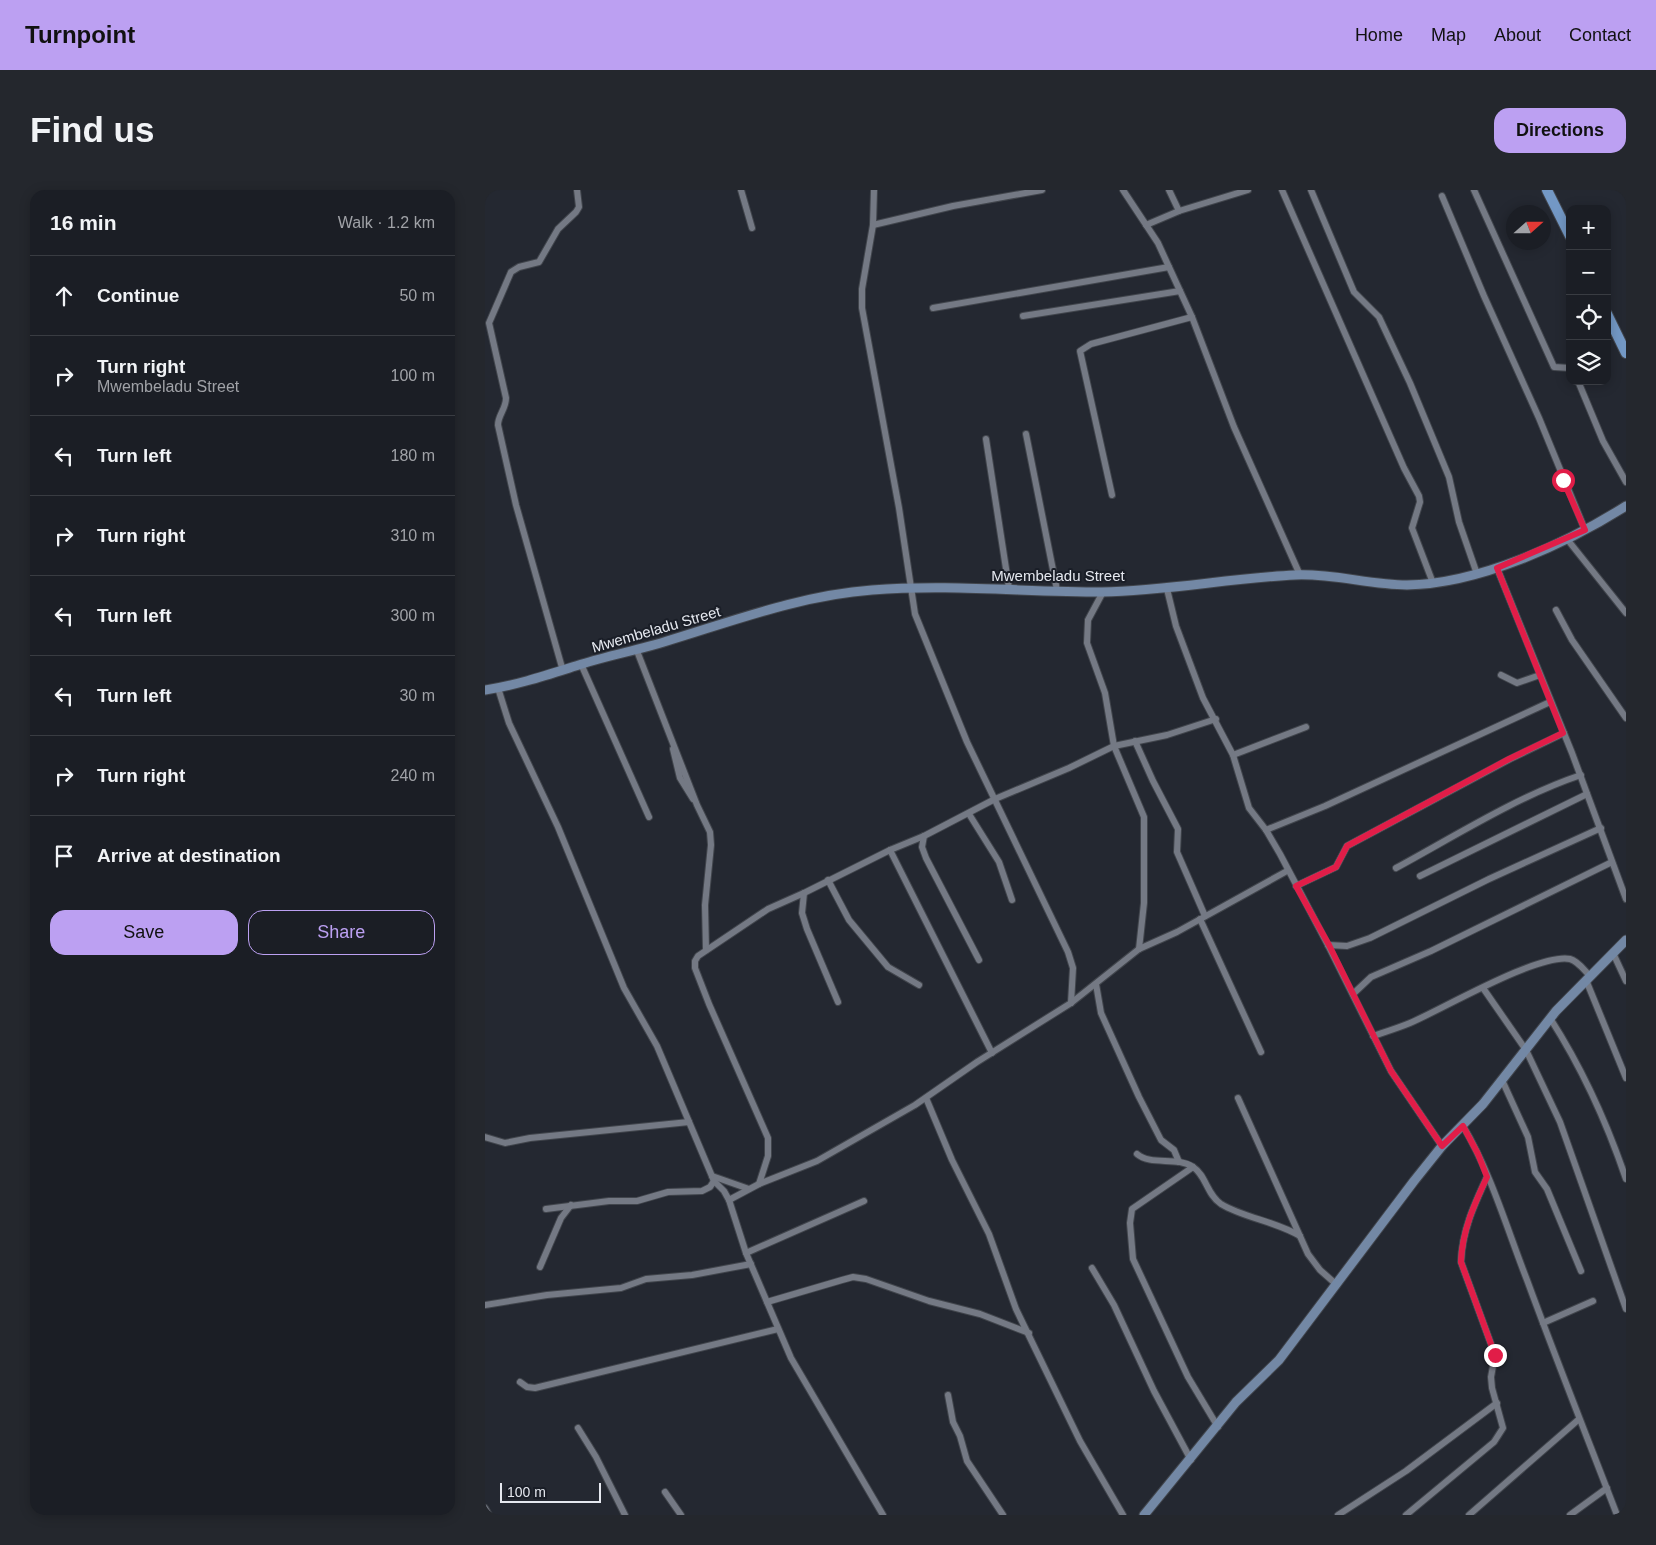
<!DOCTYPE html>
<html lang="en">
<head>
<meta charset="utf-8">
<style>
  body { margin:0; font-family:Helvetica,sans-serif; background:#24272d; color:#f1f3f6 }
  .controls { position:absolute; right:15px; top:15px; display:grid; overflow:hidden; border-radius:10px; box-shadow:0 2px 12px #0003 }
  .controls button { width:45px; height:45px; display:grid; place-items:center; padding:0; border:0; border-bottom:1px solid #393c42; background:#1b1e25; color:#f1f3f6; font:25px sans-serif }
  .compass { position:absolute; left:1021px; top:15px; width:45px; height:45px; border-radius:50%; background:#1b1e25; box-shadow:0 2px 12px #0003; rotate:69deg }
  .scale { position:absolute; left:15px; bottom:12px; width:101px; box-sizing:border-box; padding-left:5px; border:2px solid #e5e8ef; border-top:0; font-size:14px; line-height:18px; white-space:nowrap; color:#e5e8ef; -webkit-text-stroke:4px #1a1e27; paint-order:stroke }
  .stop { position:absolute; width:15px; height:15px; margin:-11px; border:4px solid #e11d48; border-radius:50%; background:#fff }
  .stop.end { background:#e11d48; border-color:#fff; box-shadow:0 1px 5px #0008 }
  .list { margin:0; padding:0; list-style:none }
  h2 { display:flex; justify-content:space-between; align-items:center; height:65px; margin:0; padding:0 20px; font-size:21px }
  h2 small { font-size:16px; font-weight:400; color:#a0a2a7 }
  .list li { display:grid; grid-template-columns:32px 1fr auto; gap:15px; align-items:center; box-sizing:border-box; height:80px; padding:0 20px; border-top:1px solid #393c42 }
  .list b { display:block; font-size:19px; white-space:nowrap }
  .list p { margin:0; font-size:16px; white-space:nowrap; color:#a0a2a7 }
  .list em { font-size:16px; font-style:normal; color:#a0a2a7 }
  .actions { display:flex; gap:10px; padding:15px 20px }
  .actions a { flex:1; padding:11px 0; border:1px solid #bca0f2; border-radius:15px; text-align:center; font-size:18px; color:#bca0f2 }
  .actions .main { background:#bca0f2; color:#111 }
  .icon { flex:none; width:28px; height:28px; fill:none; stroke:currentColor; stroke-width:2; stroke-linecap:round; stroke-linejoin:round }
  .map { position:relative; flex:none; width:1141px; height:1325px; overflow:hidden; border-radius:15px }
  header { display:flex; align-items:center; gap:30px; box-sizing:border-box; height:70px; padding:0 25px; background:#bca0f2; color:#111 }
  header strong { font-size:24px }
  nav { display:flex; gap:28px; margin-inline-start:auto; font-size:18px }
  .intro { display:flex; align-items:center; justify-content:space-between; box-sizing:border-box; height:120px; padding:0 30px }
  h1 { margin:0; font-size:35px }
  .button { padding:12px 22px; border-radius:15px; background:#bca0f2; color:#111; font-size:18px; font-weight:700 }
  main { display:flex; gap:30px; padding:0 30px }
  aside { flex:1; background:#1b1e25; border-radius:15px; box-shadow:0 2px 12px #0003 }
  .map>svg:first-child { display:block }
</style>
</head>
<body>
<header>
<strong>Turnpoint</strong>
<nav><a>Home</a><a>Map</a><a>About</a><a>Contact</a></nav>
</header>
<div class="intro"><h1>Find us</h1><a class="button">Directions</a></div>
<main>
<aside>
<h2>16 min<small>Walk · 1.2 km</small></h2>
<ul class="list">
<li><svg class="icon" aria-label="ahead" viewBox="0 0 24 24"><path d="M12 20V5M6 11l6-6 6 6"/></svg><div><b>Continue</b></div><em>50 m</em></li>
<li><svg class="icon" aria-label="right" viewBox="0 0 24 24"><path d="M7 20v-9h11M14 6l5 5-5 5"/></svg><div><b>Turn right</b><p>Mwembeladu Street</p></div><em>100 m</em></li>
<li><svg class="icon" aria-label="left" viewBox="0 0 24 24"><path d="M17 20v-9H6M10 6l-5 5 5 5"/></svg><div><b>Turn left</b></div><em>180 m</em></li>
<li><svg class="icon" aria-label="right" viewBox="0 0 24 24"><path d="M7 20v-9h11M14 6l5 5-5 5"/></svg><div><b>Turn right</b></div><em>310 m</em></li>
<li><svg class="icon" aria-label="left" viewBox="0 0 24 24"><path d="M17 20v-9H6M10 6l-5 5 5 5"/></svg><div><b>Turn left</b></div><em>300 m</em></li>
<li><svg class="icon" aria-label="left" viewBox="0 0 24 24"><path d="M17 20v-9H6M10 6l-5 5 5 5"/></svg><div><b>Turn left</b></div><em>30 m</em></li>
<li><svg class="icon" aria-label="right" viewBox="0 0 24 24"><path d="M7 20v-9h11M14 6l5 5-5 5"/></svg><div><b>Turn right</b></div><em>240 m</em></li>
<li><svg class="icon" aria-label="arrive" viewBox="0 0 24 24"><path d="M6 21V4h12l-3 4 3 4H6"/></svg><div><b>Arrive at destination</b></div></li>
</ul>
<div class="actions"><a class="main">Save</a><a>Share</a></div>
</aside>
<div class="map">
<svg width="1141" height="1325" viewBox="0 0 1141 1325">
  <rect width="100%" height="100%" fill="#242831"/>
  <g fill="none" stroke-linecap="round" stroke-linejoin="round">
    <defs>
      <g id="street">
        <path d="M256,0l11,38"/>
        <path d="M389,0l-1,35 -11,64v19l37,200 16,106 52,128 101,210 5,16 -2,35"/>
        <path d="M638,0l35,53 11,24 23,50 42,110 66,148"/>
        <path d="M684,0l10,21"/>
        <path d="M797,0l122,278 15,28 1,6 -8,26 21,55"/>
        <path d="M826,0l43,102 25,25 31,66 39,94 10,45 18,52"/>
        <path d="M989,0l80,177 16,1"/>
        <path d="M957,6l42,100 55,122 46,112"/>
        <path d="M388,35l80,-19 89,-16"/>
        <path d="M661,35l33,-14 69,-21"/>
        <path d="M448,118l236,-41"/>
        <path d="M538,126l157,-25"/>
        <path d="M1093,191l25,60 23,41"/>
        <path d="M541,244l31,156"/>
        <path d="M501,249l23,149"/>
        <path d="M627,305l-32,-144 11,-7 101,-27"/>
        <path d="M1082,349l59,74"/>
        <path d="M1012,378l75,185 54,146"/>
        <path d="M682,399l9,37 27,72 30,57 16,53 17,22 14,24 48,91 63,126 51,75"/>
        <path d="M618,402l-15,28 -1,23 18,50 9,53 30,71v86l-5,46"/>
        <path d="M1071,420l16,30 54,78"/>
        <path d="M152,461l60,154 13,27 1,13 -6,60 1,45"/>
        <path d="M96,474l68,153"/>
        <path d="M78,481l-47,-166 -18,-80c0,-10 8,-16 8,-27l-17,-75 22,-51 8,-5 20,-5 19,-33 18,-17 3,-5 -2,-17"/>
        <path d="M1016,485l16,8 23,-8"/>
        <path d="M13,498l11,35 49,104 66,161 33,58 57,135 10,10 5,9 17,53 45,105 92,157"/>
        <path d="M650,551l18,40 25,48 -1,23 28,64"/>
        <path d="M188,559l7,29 13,21"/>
        <path d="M748,565l73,-28"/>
        <path d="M484,624l30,48 13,38"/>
        <path d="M781,640l59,-24 225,-104"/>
        <path d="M439,646l-2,11 4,11 53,102"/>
        <path d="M405,660l102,203"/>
        <path d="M911,678c59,-32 122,-72 185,-93"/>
        <path d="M935,686l167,-82"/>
        <path d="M343,690l21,40 39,47 31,18"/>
        <path d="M811,696l40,-19 11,-21 163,-87 54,-26"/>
        <path d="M319,703l-2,20 5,16 31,73"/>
        <path d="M715,729l61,133"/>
        <path d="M843,755l19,1 23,-8 119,-59 112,-51"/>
        <path d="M1128,763l13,28"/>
        <path d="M1101,790l40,98"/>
        <path d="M611,794l5,29 38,84 22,43 13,10 5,12"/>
        <path d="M998,798l43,62 34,72 66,187"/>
        <path d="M868,804l18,-17 60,-26 181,-89"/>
        <path d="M1065,828c32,50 57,105 76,161"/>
        <path d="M888,846c12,-4 25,-8 37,-13 33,-14 128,-70 160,-64 8,2 14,11 20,17"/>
        <path d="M1017,890l26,57 7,35 12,17 34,82"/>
        <path d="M441,908l26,62 37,74 27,75 64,132 43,74"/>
        <path d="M753,908l70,156 12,16 17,15"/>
        <path d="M978,936c28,47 44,103 64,154 29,79 60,157 90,235"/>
        <path d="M0,947l20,6 25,-5 159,-16"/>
        <path d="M652,964c14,12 40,2 56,13 13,8 14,28 28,37 23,14 54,17 79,32"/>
        <path d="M708,977l-61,42 -2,14 3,36 55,118 30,50"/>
        <path d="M227,986l37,13"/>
        <path d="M274,994l9,-28v-18l-59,-134 -14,-36v-7l3,-5 70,-47 36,-16 86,-43 34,-14 71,-37 74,-31 45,-22 53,-11 49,-16"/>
        <path d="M244,1010l30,-16 58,-23 98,-56 62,-43 94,-59 68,-54 38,-17 110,-61"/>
        <path d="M61,1019l63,-8h28l31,-9 34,-1 8,-4 4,-6"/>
        <path d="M261,1063l118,-52"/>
        <path d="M55,1077l21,-49 10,-13"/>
        <path d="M607,1078l22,37 40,86 37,69"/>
        <path d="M282,1112l75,-22 11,-3 13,2 63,22 51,13 49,19"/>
        <path d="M0,1115l62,-10 74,-7 25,-9 46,-4 59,-11"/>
        <path d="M1058,1133l50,-22"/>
        <path d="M35,1192l7,5 8,1 243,-59"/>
        <path d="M463,1205l5,27 7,14 7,25 36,54"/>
        <path d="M93,1238l18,29 29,58"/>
        <path d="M180,1302l16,23"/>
        <path d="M0,1318l4,7"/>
        <path d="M853,1325l68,-44 91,-68"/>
        <path d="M921,1325l88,-73 9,-14 -11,-40 -1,-11 4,-22 -34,-93c1,-31 13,-57 26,-85"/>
        <path d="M984,1325l109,-95"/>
        <path d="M1085,1325l37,-27"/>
      </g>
      <g id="secondary">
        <path d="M0,500c33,-5 65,-16 97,-26 28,-9 57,-14 85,-23 66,-20 135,-46 205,-51 77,-6 153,2 230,2 65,-1 128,-14 193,-17 37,-2 75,10 112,10 71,-1 159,-41 219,-79"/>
        <path d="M659,1325l92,-113 43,-42 135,-179 28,-35 41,-42 73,-93 70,-71"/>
      </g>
      <g id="primary">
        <path d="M1062,0l23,46"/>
        <path d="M1122,124l19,39"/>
      </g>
    </defs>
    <use href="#street" stroke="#41454c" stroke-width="8"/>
    <use href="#secondary" stroke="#41454c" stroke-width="11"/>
    <use href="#primary" stroke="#41454c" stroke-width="12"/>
    <use href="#street" stroke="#747984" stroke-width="6"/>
    <use href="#secondary" stroke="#7388a5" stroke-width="9"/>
    <use href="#primary" stroke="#7398c5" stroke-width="10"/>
  </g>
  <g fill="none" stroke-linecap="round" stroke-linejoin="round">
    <path stroke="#e11d48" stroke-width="6" d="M1010,1165l-34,-93c1,-31 13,-57 26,-85l-9,-23 -15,-28 -21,20 -51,-75 -62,-126 -33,-59 40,-19 11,-21 162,-87 54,-26 -66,-165 88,-38 -22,-50"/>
  </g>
  <g text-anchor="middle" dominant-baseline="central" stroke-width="4" stroke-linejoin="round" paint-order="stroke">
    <g font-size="15" fill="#e5e8ef" stroke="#1a1e27">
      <text x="573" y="385">Mwembeladu Street</text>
      <text transform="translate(171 439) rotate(-16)">Mwembeladu Street</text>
    </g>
  </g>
</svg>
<div class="controls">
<button>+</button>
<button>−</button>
<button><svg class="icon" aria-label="locate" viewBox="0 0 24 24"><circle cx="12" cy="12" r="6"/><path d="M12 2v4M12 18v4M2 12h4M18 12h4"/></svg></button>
<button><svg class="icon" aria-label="layers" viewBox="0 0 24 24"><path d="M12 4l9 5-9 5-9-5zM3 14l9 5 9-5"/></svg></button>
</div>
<svg class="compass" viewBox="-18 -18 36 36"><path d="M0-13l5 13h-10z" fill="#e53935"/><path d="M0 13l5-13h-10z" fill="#a0a2a7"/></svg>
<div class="scale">100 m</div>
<div class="stop" style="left:1078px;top:290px"></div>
<div class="stop end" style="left:1010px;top:1165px"></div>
</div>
</main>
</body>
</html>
